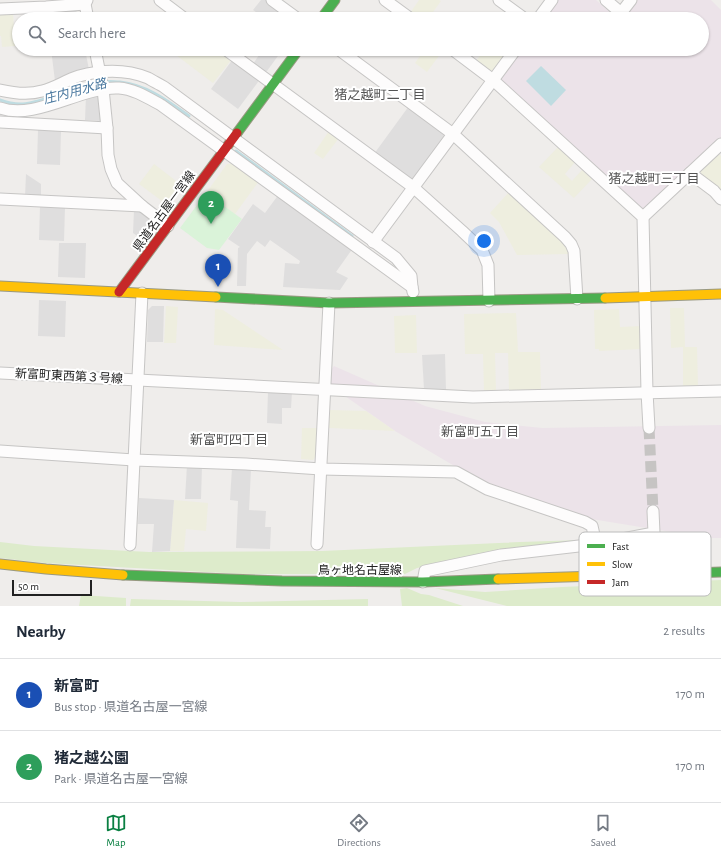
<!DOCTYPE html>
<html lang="en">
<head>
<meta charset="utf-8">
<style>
  body { margin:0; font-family:"Alegreya Sans","Noto Sans JP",sans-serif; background:#f6f6f7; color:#1f2937 }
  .scale { position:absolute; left:12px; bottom:10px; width:80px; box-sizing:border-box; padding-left:4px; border:2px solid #212121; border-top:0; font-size:11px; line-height:14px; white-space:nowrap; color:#212121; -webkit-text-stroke:3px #fff; paint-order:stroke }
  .you { position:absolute; left:484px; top:241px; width:14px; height:14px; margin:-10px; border:3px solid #fff; border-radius:50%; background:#1a73e8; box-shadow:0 0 0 6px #1a73e833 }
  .badge { display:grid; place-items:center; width:26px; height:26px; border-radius:50%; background:#0b8043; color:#fff; font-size:13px; font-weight:700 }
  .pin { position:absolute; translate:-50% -33px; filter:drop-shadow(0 1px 2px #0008) }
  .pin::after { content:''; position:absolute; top:21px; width:14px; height:12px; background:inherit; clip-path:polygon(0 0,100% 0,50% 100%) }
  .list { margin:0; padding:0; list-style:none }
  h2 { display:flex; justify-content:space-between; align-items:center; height:52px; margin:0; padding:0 16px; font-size:17px }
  h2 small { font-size:13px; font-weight:400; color:#747a83 }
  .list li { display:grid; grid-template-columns:26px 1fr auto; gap:12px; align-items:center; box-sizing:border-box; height:72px; padding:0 16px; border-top:1px solid #e0e1e3 }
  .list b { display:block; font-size:15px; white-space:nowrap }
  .list p { margin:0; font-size:13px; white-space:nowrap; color:#747a83 }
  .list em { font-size:13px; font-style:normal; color:#747a83 }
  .icon { flex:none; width:22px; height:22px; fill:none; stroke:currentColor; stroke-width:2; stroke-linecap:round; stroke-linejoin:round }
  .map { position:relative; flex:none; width:721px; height:606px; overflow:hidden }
  .search { position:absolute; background:#fff; box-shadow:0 1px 3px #0004; left:12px; right:12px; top:12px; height:44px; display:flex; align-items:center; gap:10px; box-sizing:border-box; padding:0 14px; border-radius:22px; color:#747a83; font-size:15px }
  .sheet { height:196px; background:#fff }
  nav { display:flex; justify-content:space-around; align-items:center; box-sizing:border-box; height:56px; border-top:1px solid #e0e1e3; background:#fff; font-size:11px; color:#747a83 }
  nav a { display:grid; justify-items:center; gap:2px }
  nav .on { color:#0b8043 }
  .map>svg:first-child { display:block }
</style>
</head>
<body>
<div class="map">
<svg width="721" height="606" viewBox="0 0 721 606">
  <rect width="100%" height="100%" fill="#efedeb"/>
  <g fill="#ece3e9">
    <path d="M557,0h39l16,14 9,2 14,-16h76l10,10v128l-76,71h-4l-139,-128 -2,-4 21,-28h181v-30h-159z"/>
    <path d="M334,366l91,40 60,16 57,6 179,-3v113h-13l-135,-22 -88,-32 -90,-53 -73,-51z"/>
  </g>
  <g fill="#eeeedf">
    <path d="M419,0h20l2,1 -13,18h-10l-8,-6z"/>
    <path d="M0,12h13l2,34 -13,1 -1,-11h-1z"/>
    <path d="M168,49h51l13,10 -19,24z"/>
    <path d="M425,49h19l-17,23 -12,-9z"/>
    <path d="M485,49h21l2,1 -14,20 -4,1 -14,-10z"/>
    <path d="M329,131l10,7 -16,21 -9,-6z"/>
    <path d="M558,147l17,15 -10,12 7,7 10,-11 10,9 -18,19 -35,-31z"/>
    <path d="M718,153l3,3v37l-20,-19 -1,-5z"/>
    <path d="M234,163l25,18 -24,33 -29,-21 21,-29z"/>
    <path d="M154,164l26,20 -14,20 -27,-20z"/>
    <path d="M509,192l55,51 4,5 2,6 -53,1 -18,-33 -9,-9z"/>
    <path d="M166,306l12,1 -2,36h-12z"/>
    <path d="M670,308h14l1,39h12l1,40h-15v-40l-12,1z"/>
    <path d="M215,309l8,1 60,40 -69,-5z"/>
    <path d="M619,309l1,18 21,-1v23l-42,2v-2h-4l-1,-39z"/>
    <path d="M516,313l2,39h22l1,39 -32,1 -1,-39h-13l1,38 -12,1 -1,-38h-18l-1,-40z"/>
    <path d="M416,315l1,38h-22l-1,-37z"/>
    <path d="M330,410l36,1 29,20 -66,-3z"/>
    <path d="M302,428h15l-1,28 -3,4 -12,-1z"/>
    <path d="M174,500l34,3 -2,28 -20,-2 -2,22h-14z"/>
  </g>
  <g fill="#ddebcb">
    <path d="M582,540l-82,12 -83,16 -12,6h-164l-196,-11 -45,-5v-16l34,4 115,6 173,-1 198,-9z"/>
    <path d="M721,580v26h-214l-72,-18 50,4 77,-5z"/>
    <path d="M407,588l14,6 8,1 34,11h-61l-2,-17z"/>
    <path d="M81,595l45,3v8h-47z"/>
    <path d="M131,599l109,3 128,-3v7h-238z"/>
  </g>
  <path fill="#daf3d9" d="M206,193l36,26 -23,31 -12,-2 -27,-20z"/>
  <g fill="#dfdede">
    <path d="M261,0h5l26,19h-26l-13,-9z"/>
    <path d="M76,9l2,10h-31l-1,-8z"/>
    <path d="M51,49h34l4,21 -34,11z"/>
    <path d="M263,49h20l-16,22 -3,1 -11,-8z"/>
    <path d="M233,59l24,18 1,5 -20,27 -27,-20z"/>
    <path d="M98,92l4,29 -17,-1 1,-25z"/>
    <path d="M409,106l36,27 1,4 -33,45 -39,-28z"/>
    <path d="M38,130l23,1 -1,34 -23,-1z"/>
    <path d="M26,174l15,10v14l-16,-1z"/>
    <path d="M279,194l74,54 -17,24 12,6 -8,12 -57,-3 2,-24 14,1 1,-3 -30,-21 -5,7 -8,-6 -10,13 -1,32h-9l1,-38 2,-1 -12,-8 25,-35 12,9z"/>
    <path d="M40,206l25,1 -1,34 -25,-1z"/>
    <path d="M134,210l10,1 11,12 -12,17 -10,-7z"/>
    <path d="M59,243h27l-1,35 -27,-1z"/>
    <path d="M39,300l27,1 -1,36 -27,-1z"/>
    <path d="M152,306h12l-1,36h-16l1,-32z"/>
    <path d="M445,354l1,36 -22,-1 -2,-34z"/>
    <path d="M268,391l24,1 -1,16h-9v16l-15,-1z"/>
    <path d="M187,465l15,1 -1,33h-16z"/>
    <path d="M232,468l19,1 -2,41 17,1 -1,16h6l-1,22 -34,-1 2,-47 -8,-1z"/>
    <path d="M139,498l35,2 -4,51 -18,1 2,-28h-16z"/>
  </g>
  <path fill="#bfdce1" d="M541,66l25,24 -15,16 -25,-25z"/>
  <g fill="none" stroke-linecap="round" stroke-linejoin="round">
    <g stroke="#bfdce1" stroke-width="3">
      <path d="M104,82c5,-1 10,0 16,0 27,3 48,19 69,34"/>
      <path d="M0,100c24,9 37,1 60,-6 12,-4 26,-7 39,-10"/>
      <path d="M236,151l116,85"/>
    </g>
    <path stroke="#c6c4c3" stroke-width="11" stroke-dasharray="11 5.5" stroke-linecap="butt" d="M649,428l4,83"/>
    <defs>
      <g id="street">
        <path d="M87,0l-2,4 3,15"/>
        <path d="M160,0l25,19"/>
        <path d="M272,0l26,19"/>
        <path d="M385,0l26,19"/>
        <path d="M499,0l26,19"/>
        <path d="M606,0l15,13 10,-13"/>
        <path d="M0,9l46,-2 39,-3"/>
        <path d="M538,19l14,-19"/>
        <path d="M95,49l8,40 4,39 1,27 3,14 6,14 25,23 26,20"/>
        <path d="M225,49l188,138 49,44 20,19 6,15 1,36"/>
        <path d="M338,49l115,85 112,103 6,7 3,7 3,48"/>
        <path d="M452,49l41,31 150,137 4,175 2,36"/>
        <path d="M0,90c13,3 29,5 42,1 13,-3 24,-11 37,-15 22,-6 47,-7 69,2 5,3 11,6 16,9l232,171 15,18 1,11"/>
        <path d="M0,108c35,13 82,-22 119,-20 15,1 29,10 42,17l251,182 1,5"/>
        <path d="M0,122l107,6"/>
        <path d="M690,173l24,18 7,8"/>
        <path d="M0,199l142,7"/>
        <path d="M643,217l78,-73"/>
        <path d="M373,242l143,-193"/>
        <path d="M0,373l473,24 248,-6"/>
        <path d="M0,451l134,9 112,4 75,5 135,3 31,17 98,33 7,4 4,18"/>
        <path d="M317,544l12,-241"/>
        <path d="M130,545l12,-252"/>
        <path d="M423,582l2,-11 76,-16 95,-11 58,-11 -1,-22"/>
      </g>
      <g id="fast">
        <path d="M321,19l14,-19"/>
        <path d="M237,133l62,-84"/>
        <path d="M216,297l113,6 276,-5"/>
        <path d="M664,574l57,-2"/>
        <path d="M123,575l159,6 141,1 75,-3"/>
      </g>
      <g id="slow">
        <path d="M0,286l216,11"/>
        <path d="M605,298l116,-4"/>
        <path d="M0,564l46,5 77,6"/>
        <path d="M498,579l166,-5"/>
      </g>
      <path id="jam" d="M119,292l118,-159"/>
    </defs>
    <use href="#street" stroke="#c6c5c4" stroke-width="13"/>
    <use href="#fast" stroke="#999982" stroke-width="11"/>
    <use href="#slow" stroke="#999982" stroke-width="11"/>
    <use href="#jam" stroke="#999982" stroke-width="11"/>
    <use href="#street" stroke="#fdfcfc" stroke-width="11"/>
    <use href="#fast" stroke="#4caf50" stroke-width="9"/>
    <use href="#slow" stroke="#ffc107" stroke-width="9"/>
    <use href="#jam" stroke="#c62828" stroke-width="9"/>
  </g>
  <g text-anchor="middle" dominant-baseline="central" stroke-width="4" stroke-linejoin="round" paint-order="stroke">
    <g font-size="12" fill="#212121" stroke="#fff">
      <text transform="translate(164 211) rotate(-54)">県道名古屋一宮線</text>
      <text transform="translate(69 376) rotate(3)">新富町東西第３号線</text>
      <text x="360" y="570">鳥ヶ地名古屋線</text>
    </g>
    <g font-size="13" font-style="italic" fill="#4a789f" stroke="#fff">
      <text transform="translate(75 92) rotate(-15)">庄内用水路</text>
    </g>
    <g font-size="13" fill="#545454" stroke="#fff">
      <text x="380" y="95">猪之越町二丁目</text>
      <text x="654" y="179">猪之越町三丁目</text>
      <text x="480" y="432">新富町五丁目</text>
      <text x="229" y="440">新富町四丁目</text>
    </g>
  </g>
  <rect x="579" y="532" width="132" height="64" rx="6" fill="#fff" stroke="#bcbcbc" stroke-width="1"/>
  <rect x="587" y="544" width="18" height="4" fill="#4caf50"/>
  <rect x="587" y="562" width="18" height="4" fill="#ffc107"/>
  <rect x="587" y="580" width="18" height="4" fill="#c62828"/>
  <g font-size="11" fill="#212121">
    <text x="612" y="550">Fast</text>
    <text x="612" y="568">Slow</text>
    <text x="612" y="586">Jam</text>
  </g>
</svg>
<div class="scale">50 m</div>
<div class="you"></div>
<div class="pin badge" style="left:218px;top:287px;background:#1a4fb4">1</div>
<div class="pin badge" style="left:211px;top:224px;background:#2e9e5b">2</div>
<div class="search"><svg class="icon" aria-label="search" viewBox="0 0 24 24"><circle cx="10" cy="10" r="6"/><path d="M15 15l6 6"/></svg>Search here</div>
</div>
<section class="sheet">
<h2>Nearby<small>2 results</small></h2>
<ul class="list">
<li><span class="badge" style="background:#1a4fb4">1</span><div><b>新富町</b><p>Bus stop · 県道名古屋一宮線</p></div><em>170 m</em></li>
<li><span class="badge" style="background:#2e9e5b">2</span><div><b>猪之越公園</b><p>Park · 県道名古屋一宮線</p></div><em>170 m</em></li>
</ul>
</section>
<nav>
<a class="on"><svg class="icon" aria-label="map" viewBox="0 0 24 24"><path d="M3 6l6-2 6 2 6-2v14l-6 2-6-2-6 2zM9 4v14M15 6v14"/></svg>Map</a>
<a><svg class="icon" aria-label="directions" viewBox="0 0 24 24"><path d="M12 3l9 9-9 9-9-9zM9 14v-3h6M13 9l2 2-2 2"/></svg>Directions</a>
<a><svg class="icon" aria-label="saved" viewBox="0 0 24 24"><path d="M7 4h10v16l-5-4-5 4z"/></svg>Saved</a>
</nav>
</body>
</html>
